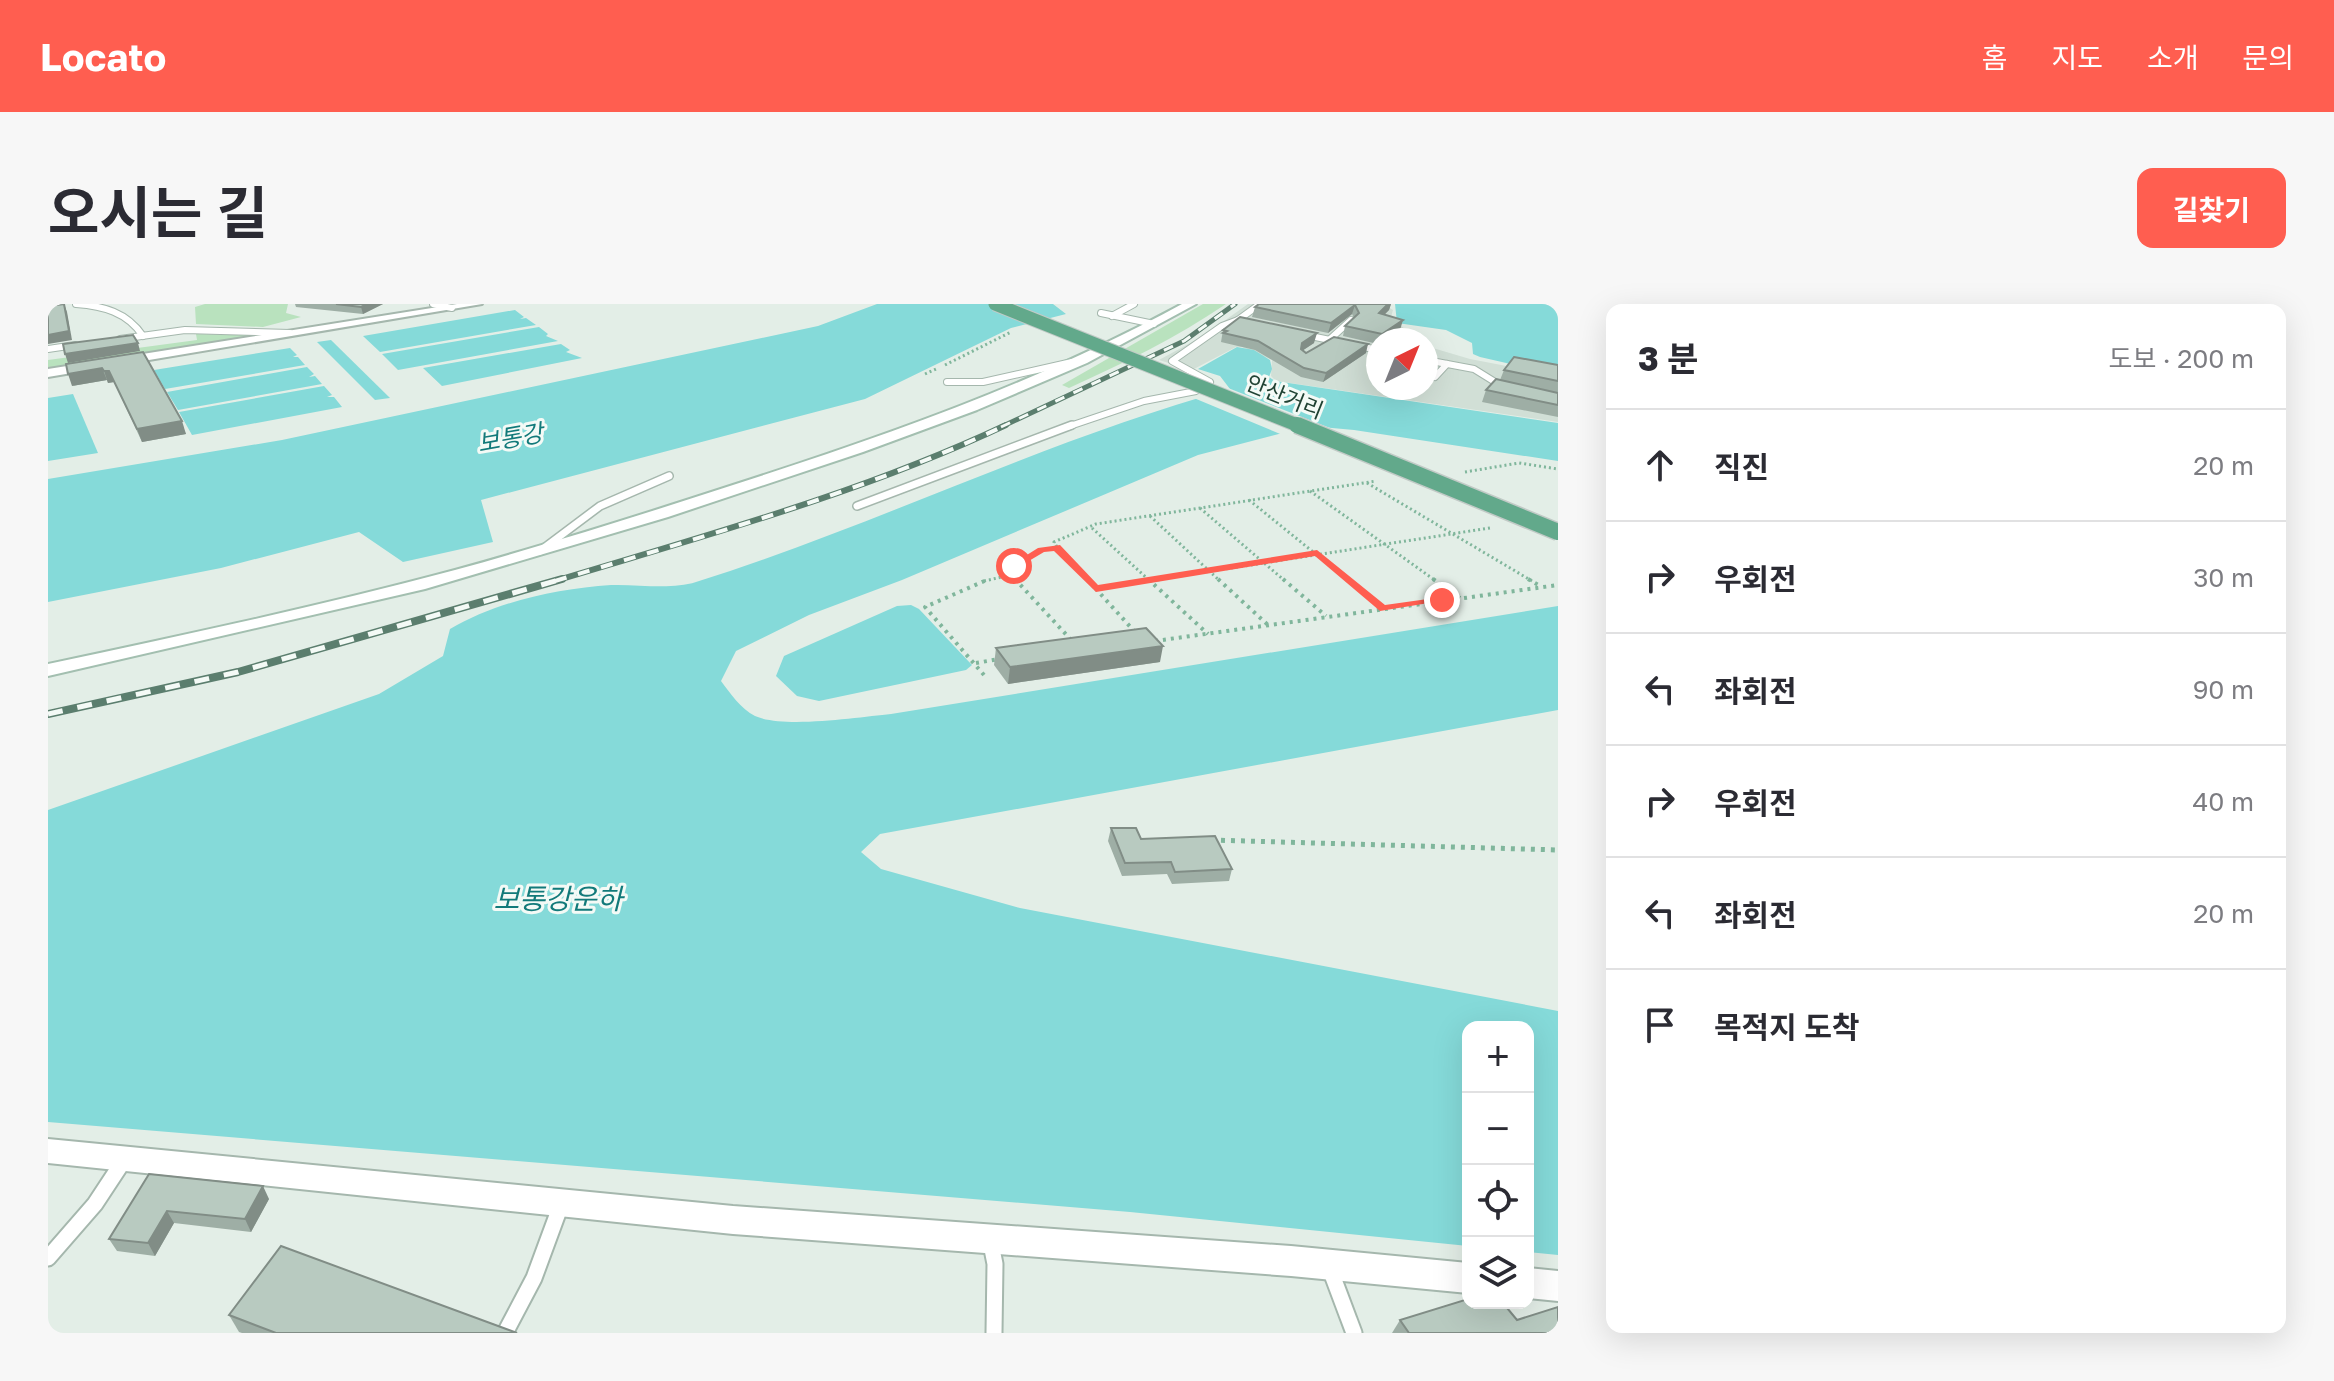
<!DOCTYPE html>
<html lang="ko">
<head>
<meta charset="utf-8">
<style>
  body { margin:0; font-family:"Golos Text","Noto Sans KR",sans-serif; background:#f7f7f7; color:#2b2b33 }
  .controls { position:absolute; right:24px; bottom:24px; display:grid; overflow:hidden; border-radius:16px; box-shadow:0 8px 32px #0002 }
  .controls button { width:72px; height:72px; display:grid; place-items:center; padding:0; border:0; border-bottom:2px solid #e1e1e2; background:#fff; color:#2b2b33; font:40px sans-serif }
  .compass { position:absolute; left:1318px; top:24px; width:72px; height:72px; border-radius:50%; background:#fff; box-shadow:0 8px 32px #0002; rotate:43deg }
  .stop { position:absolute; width:24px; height:24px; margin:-18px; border:6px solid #ff5e50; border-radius:50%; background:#fff }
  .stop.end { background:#ff5e50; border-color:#fff; box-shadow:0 2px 8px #0008 }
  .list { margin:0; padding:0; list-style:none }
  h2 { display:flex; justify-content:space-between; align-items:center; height:104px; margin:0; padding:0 32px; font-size:34px }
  h2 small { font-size:26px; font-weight:400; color:#7c7c81 }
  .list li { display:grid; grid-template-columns:52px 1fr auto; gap:24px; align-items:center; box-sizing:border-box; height:112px; padding:0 32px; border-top:2px solid #e1e1e2 }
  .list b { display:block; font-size:30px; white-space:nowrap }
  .list em { font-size:26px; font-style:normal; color:#7c7c81 }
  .icon { flex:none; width:44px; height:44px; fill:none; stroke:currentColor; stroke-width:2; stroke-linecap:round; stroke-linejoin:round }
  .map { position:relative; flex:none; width:1510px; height:1029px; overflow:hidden; border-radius:16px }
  header { display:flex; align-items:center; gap:48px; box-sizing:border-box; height:112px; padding:0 40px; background:#ff5e50; color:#fff }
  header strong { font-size:38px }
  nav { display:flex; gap:44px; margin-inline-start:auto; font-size:28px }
  .intro { display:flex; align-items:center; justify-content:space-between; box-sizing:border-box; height:192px; padding:0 48px }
  h1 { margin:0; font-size:56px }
  .button { padding:20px 36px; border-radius:16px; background:#ff5e50; color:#fff; font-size:28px; font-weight:700 }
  main { display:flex; gap:48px; padding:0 48px }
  aside { flex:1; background:#fff; border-radius:16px; box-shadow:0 8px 32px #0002 }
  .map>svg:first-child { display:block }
</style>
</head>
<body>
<header>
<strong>Locato</strong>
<nav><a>홈</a><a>지도</a><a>소개</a><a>문의</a></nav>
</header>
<div class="intro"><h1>오시는 길</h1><a class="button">길찾기</a></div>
<main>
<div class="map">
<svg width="1510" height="1029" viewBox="0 0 1510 1029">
  <rect width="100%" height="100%" fill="#e3eee7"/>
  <path fill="#d1dfd6" d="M1200,0h135l10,6 -2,7 26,23h-39v48h48v-42l44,13 88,17v46l-282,-41 -5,-5 1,-16 -30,-13h-6l-44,23 -33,-10 44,-24z"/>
  <g fill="#b9e2be">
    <path d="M157,0h83l-2,9 15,4 -38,10 -67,-3 -1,-17z"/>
    <path d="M1155,0h23c-50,34 -102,59 -157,84l-7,-3z"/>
    <path d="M148,30l58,1 -206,35v-10l149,-20z"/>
  </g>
  <g fill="#85dad9">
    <path d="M829,0h176l13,10 -55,14 -146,71 -384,101 12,42 -90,20 -44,-30 -138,36 -173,34v-123l234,-39 536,-114z"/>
    <path d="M1347,0h163v71l-78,-18 -7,-3 -1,-11 -26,-13 -49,-7z"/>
    <path d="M467,6l9,7 -4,2 6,-1 10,7 -156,27 -17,-16z"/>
    <path d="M491,23l9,7 -2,2 12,5 -160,29 -16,-16z"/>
    <path d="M283,36l59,58 -15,2 -58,-58z"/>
    <path d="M513,40l9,6 -4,2 16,6 -140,28 -19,-18z"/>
    <path d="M1189,43l17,3 16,10 2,9 -3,8 6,4 283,42v38l-204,-31 -44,-4 -112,29 -296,125 -93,35 -73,36 -15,30c9,12 20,28 34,35 29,13 104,1 136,-2l667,-108v104l-678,124 -19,18 20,17 139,39 538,103v244l-30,-3v-225h-60v219l-338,-34 -1082,-90v-312l331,-116 64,-38 7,-27c48,-28 106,-40 161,-44 27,-1 60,5 85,-3 181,-57 352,-143 534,-193l-10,-13 -22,-7z"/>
    <path d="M242,44l7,7 -4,2h5l7,8 -140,24 -11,-19z"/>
    <path d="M259,63l7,7 -5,3 6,-1 7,8 -144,26 -11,-18z"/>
    <path d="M276,82l8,9 -5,2h7l8,10 -150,28 -13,-23z"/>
    <path d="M25,90l25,59 -50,8v-63z"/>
    <path d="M863,301l8,4 53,56 -6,5 -147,31 -22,-5 -21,-20 8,-20 113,-50z"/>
  </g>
  <path fill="#e3eee7" d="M1175,82l120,47 -33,-3 -25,6 -96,-40z"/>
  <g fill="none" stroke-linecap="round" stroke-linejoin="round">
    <defs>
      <g id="lane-far2">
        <path d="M28,0c27,2 51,8 67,32"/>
        <path d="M385,0l19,4"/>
        <path d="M1053,9l53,11"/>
        <path d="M1064,12l22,-12"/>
        <path d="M1193,18l-3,-2 22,-16"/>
        <path d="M1253,30l77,16"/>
        <path d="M72,35l65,-9 105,3"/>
        <path d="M1280,37l23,-21"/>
        <path d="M0,45l27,-4"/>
        <path d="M1378,56l48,9 29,18"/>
        <path d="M1387,73l12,-13"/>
        <path d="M899,78h36l89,-20"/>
        <path d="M1019,123l77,-26 52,-10 14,-9 -38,-21 50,-35 16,-6"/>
      </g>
      <g id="lane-far1">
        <path d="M809,202l215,-81"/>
        <path d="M492,247l60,-45 69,-30"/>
      </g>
      <g id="lane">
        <path d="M942,935l5,25 -1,69"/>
        <path d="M0,954l47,-54 29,-44"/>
        <path d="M1282,965l24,64"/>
        <path d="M457,1029l29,-55 28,-76"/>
      </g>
      <g id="street">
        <path d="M409,0h25l-434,73v-8z"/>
        <path d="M0,835l685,67 558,40 177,17v30l-177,-17 -558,-42 -685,-71z"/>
        <path d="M1480,964l30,3v30l-30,-3z"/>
      </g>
      <path id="secondary" d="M1134,0h14l-109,59 -110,47 -114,42 -195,65 -243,72 -377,87v-12c136,-29 273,-58 407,-94 94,-26 186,-55 278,-85 155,-50 306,-103 449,-181z"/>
    </defs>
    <use href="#lane-far2" stroke="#a5b7ad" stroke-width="8"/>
    <use href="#lane-far1" stroke="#a5b7ad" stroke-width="10"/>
    <use href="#lane" stroke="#a5b7ad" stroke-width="19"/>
    <use href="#street" stroke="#a5b7ad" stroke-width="4"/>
    <use href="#secondary" stroke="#a3bfb0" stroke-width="4"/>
    <g stroke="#80b69c" stroke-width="3" stroke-dasharray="2 3" stroke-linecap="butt">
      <path d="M897,61l66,-33"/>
      <path d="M877,70l11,-5"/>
      <path d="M1417,168l54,-9 39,6"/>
      <path d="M1319,179l165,98"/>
      <path d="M1262,187l126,90"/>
      <path d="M1201,196l100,81"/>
      <path d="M1152,204l85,73"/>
      <path d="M1102,212l70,65"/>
      <path d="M1044,224l58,53"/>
      <path d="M1009,243l32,34"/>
      <path d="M963,271l6,6"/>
      <path d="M936,277l27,-6 3,-9 28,-16 15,-3 -3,-5 42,-18 280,-43"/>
      <path d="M1099,277l343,-53"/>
    </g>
    <g stroke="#80b69c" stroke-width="4" stroke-dasharray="3 5" stroke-linecap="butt">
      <path d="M967,275l58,63"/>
      <path d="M1039,275l9,10"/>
      <path d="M1100,275l60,55"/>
      <path d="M1170,275l50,46"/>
      <path d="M1235,275l43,37"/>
      <path d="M1298,275l37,30"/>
      <path d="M1385,275l27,19"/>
      <path d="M1480,275l12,7"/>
      <path d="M1087,328l-39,-43 64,-10"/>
      <path d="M1107,337l403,-56"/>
      <path d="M928,359l23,-4"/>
      <path d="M936,371l-59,-68 64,-28"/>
    </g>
    <path stroke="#80b69c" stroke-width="5" stroke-dasharray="4 6" stroke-linecap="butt" d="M1163,536l347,10"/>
    <use href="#lane-far2" stroke="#fff" stroke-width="6"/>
    <use href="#lane-far1" stroke="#fff" stroke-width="7"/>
    <use href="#lane" stroke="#fff" stroke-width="15"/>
    <use href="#street" fill="#fff" fill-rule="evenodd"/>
    <use href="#secondary" fill="#fff" fill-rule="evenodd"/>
    <defs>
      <path id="rail-far2" d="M953,123l183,-86 51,-37"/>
      <path id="rail-far1" d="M507,277c152,-46 307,-88 451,-156"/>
      <path id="rail" d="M0,410l190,-42 324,-93"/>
    </defs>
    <use href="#rail-far2" stroke="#5b7e6e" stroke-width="5"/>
    <use href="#rail-far1" stroke="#5b7e6e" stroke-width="6"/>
    <use href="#rail" stroke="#5b7e6e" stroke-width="8"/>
    <use href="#rail-far2" stroke="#f4faf6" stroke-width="3" stroke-dasharray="10" stroke-linecap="butt"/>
    <use href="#rail-far1" stroke="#f4faf6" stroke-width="4" stroke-dasharray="12" stroke-linecap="butt"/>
    <use href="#rail" stroke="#f4faf6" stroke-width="5" stroke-dasharray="15" stroke-linecap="butt"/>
    <defs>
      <path id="primary-bridge-far1" d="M947,0l307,123"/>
      <path id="primary-bridge" d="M1249,121l261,107"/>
    </defs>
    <use href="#primary-bridge-far1" stroke="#c1cac6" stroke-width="15" stroke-linecap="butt"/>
    <use href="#primary-bridge" stroke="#c1cac6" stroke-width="19" stroke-linecap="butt"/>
    <use href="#primary-bridge-far1" stroke="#62a98b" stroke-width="13"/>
    <use href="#primary-bridge" stroke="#62a98b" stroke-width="16"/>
  </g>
  <g fill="#9eaea5">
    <path d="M247,0h88l-20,10 -67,-7z"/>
    <path d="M1211,0h132l-2,6 -5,5 16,15 -15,10h-7v4l-35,-8 2,-10 9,-8 -2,-4 -24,19 -76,-16 3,-10z"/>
    <path d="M1175,26l91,13 -11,7 3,3h60l-43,29 -22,-5 -46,-27 -34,-8z"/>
    <path d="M95,48l43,82 -44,8 -28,-60 -6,1 -1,-3 -35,6z"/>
    <path d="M1510,61v52l-76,-15 4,-12 14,-10 4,-10z"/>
    <path d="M948,344l164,14 -152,22 -14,-19z"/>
    <path d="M1063,524l30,11 91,30 -3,12 -57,3 -5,-10 -45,2 -14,-35z"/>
    <path d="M101,870l120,25 -18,33 -77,-9 -19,33 -38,-5 -8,-12z"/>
    <path d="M181,1011l288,18h-275l-3,-1z"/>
    <path d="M1352,1016h117l41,13h-166z"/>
  </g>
  <g fill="#818d86">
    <path d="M16,0l3,8 5,28 -24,4v-9z"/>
    <path d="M319,0h16l-20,10 -2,-7z"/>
    <path d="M1340,0h3l-2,6 -13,13 3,-10z"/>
    <path d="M1307,1l-3,9 -24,19 3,-10z"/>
    <path d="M1355,16l-3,10 -15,10h-5l2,-6z"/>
    <path d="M1269,29l-3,10 -15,10 3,-10z"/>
    <path d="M90,39l2,8 -72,12 -3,-9z"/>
    <path d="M1320,40l-2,9 -43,29 3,-9z"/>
    <path d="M54,64l5,12 -35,6 -4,-12z"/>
    <path d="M56,67h5l5,11 -6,1z"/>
    <path d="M134,117l4,13 -44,8 -5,-13z"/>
    <path d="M1115,342l-3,16 -152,22 2,-17z"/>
    <path d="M215,882l6,13 -18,33 -6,-13z"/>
    <path d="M119,907l7,12 -19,33 -7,-13z"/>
  </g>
  <g fill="#b8cac0" stroke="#818d86" stroke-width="2">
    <path d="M16,0l5,27 -21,4v-29z"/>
    <path d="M288,0h31l-6,3z"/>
    <path d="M1211,0h129l-9,9 24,7 -21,14 -37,-8 14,-13 -4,-8 -24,18 -76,-16z"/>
    <path d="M1192,13l77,16 -15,10 -1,6 5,4 28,-16 34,7 -42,29 -22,-5 -46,-27 -35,-8 4,-2 -4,-1z"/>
    <path d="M85,31l5,8 -73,11 -2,-10z"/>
    <path d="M95,48l39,69 -45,8 -28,-58h-5l-2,-3 -34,6 -2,-10z"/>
    <path d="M1466,53l44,8v16l-54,-11z"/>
    <path d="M1448,75l62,14v12l-72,-15z"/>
    <path d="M1098,324l17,18 -153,21 -14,-19z"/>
    <path d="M1063,524h25l5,11 74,-3 17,33 -57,3 -4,-10 -46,1z"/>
    <path d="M101,870l114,12 -18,33 -78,-8 -19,32 -39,-4z"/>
    <path d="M233,942l236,87h-241l-47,-18z"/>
    <path d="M1420,995v4h35l14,17 41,-13v26h-149l-9,-13z"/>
  </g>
  <path fill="#ff5e50" d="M1012,241l38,40 219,-35 68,55 57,-8 5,3 -67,11 -65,-55 -219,36 -42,-41 -10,1 -27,16 -8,-2 29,-18z"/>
  <g text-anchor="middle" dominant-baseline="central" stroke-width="6" stroke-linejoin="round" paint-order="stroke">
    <g font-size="22" fill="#204233" stroke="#f4faf6">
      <text transform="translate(1237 92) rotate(22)">안산거리</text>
    </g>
    <g font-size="24" font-style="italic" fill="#127a7a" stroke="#f4faf6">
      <text transform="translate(462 133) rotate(-10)">보통강</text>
    </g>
    <g font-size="28" font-style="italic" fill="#127a7a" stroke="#f4faf6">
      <text x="510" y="594">보통강운하</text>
    </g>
  </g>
</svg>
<div class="controls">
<button>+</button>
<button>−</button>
<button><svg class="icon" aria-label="locate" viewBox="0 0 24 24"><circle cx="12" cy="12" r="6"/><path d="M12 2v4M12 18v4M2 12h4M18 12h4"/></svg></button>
<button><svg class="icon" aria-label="layers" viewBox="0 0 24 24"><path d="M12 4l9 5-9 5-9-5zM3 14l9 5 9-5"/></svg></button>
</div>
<svg class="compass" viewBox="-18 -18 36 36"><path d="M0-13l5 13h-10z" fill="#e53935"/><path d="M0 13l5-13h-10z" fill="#7c7c81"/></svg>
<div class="stop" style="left:966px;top:262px"></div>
<div class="stop end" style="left:1394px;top:296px"></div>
</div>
<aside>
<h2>3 분<small>도보 · 200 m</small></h2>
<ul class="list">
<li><svg class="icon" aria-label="ahead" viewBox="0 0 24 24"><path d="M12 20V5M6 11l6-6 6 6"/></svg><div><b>직진</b></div><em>20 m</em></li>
<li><svg class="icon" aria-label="right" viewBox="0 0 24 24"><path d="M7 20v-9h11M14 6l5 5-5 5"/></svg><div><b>우회전</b></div><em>30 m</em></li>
<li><svg class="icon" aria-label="left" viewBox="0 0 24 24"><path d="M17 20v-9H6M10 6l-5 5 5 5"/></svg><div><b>좌회전</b></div><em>90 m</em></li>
<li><svg class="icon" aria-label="right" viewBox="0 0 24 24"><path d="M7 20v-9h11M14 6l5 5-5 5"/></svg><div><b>우회전</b></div><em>40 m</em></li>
<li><svg class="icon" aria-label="left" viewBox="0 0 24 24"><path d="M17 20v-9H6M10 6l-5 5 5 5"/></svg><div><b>좌회전</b></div><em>20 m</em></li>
<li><svg class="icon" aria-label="arrive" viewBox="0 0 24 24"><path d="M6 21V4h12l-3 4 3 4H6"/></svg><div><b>목적지 도착</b></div></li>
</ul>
</aside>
</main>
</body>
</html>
